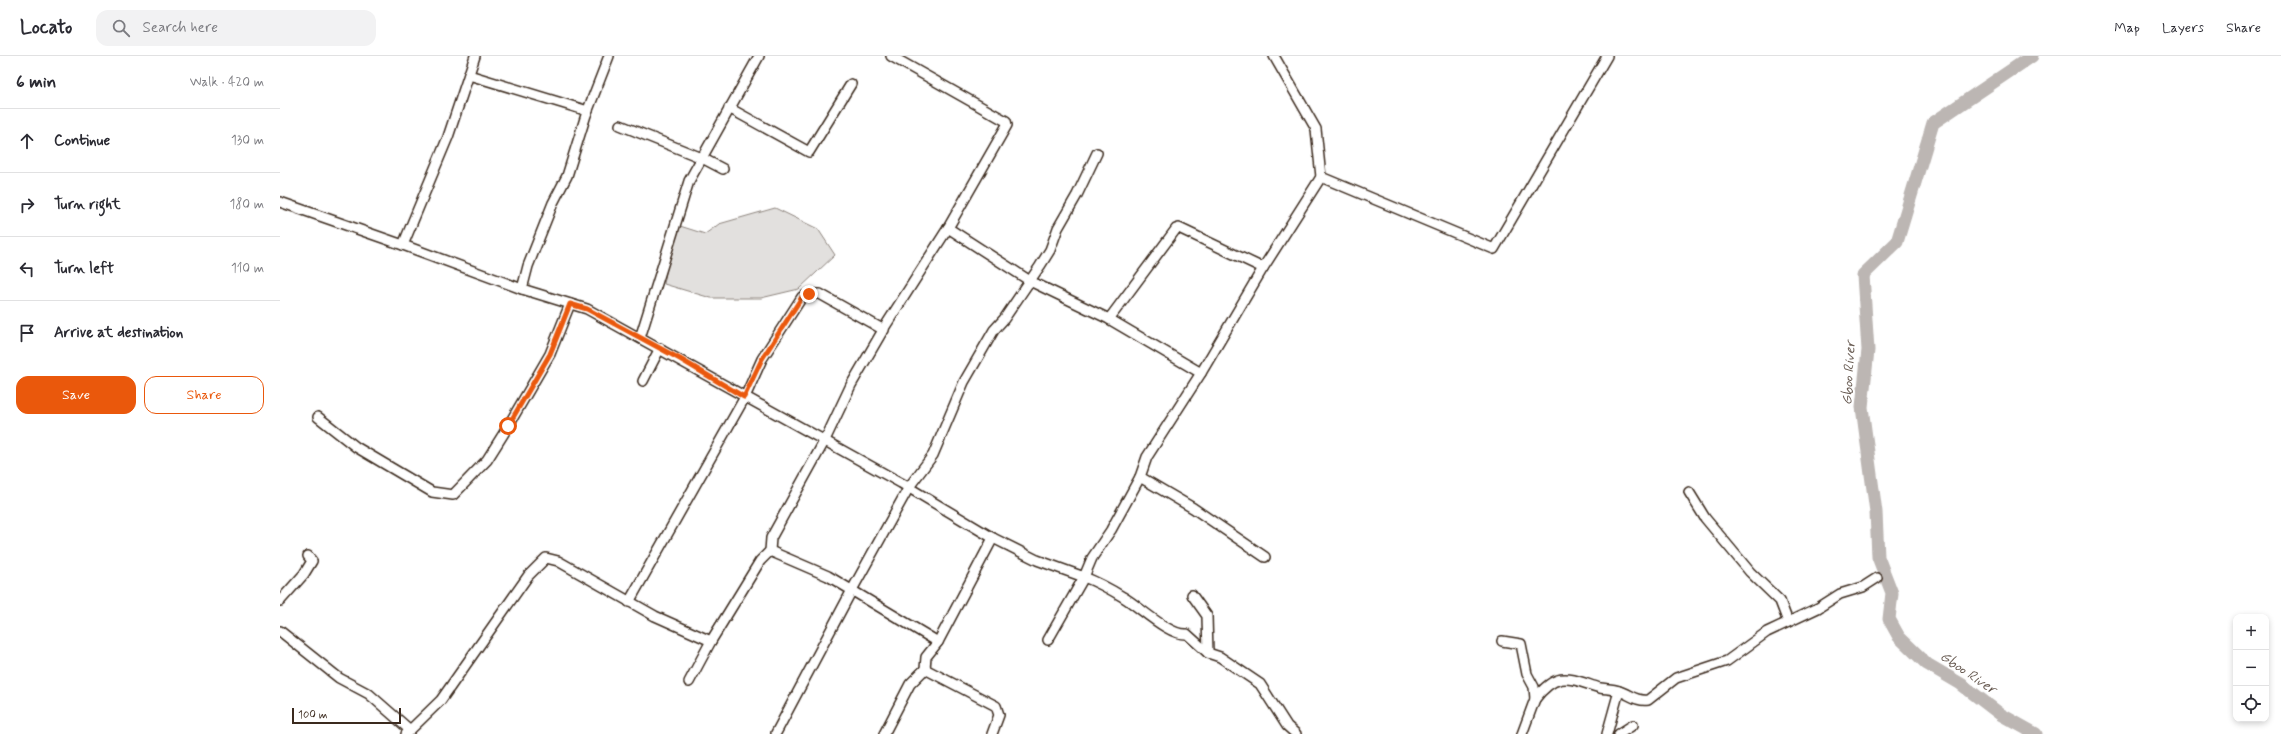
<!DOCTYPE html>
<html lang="en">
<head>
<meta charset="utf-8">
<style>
  body { margin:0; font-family:Mynerve,sans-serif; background:#f2f2f3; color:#2b2b33 }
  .controls { position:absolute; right:12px; bottom:12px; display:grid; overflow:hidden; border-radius:8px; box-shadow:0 2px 6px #0003 }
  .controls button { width:36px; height:36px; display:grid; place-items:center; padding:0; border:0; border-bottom:1px solid #e1e1e2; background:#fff; color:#2b2b33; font:20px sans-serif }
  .scale { position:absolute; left:12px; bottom:10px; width:109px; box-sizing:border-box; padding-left:4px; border:2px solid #3b2a1e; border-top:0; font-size:11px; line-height:14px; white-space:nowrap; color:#3b2a1e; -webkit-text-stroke:3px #fff; paint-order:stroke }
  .stop { position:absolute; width:12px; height:12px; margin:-9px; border:3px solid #ea580c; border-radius:50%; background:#fff }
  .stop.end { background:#ea580c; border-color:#fff; box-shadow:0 1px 4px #0008 }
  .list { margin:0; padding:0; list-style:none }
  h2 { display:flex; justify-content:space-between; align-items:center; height:52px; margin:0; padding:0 16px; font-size:17px }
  h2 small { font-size:13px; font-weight:400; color:#7c7c81 }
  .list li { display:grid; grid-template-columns:26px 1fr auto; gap:12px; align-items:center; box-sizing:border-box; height:64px; padding:0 16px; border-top:1px solid #e1e1e2 }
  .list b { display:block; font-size:15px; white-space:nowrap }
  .list em { font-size:13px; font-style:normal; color:#7c7c81 }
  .actions { display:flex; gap:8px; padding:12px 16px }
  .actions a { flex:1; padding:9px 0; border:1px solid #ea580c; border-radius:12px; text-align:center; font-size:14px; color:#ea580c }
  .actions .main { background:#ea580c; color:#fff }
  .icon { flex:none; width:22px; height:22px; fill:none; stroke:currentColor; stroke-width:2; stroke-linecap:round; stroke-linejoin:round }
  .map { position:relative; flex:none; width:2001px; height:678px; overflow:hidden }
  header { display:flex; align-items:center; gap:24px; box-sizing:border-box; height:56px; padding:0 20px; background:#fff; border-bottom:1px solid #e1e1e2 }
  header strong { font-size:19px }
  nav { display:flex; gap:22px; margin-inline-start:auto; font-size:14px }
  .search { width:280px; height:36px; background:#f2f2f3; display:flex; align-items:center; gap:10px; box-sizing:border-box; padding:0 14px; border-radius:12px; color:#7c7c81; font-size:15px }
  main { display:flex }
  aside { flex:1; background:#fff }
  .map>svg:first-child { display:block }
</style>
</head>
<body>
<header>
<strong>Locato</strong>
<div class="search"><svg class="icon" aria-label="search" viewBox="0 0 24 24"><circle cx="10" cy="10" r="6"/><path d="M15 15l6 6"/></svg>Search here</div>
<nav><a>Map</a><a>Layers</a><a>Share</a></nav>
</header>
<main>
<aside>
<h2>6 min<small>Walk · 420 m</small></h2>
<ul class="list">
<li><svg class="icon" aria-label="ahead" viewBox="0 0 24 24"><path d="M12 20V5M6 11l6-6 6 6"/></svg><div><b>Continue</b></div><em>130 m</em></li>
<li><svg class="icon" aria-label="right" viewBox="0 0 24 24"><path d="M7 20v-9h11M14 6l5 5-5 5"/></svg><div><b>Turn right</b></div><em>180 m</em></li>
<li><svg class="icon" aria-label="left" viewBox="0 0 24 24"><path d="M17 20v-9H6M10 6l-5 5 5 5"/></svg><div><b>Turn left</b></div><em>110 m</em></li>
<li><svg class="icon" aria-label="arrive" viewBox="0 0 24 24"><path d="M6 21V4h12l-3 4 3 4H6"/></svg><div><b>Arrive at destination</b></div></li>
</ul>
<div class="actions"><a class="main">Save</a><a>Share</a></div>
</aside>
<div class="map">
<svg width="2001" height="678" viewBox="0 0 2001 678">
  <rect width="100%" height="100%" fill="#fff"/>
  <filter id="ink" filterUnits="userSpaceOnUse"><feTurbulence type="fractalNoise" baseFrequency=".025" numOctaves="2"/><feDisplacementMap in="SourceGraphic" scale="8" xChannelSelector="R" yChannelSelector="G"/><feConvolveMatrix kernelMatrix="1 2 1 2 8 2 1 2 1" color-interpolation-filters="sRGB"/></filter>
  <g filter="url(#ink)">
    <path fill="#e2e0de" stroke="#8e857e" d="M495,152l43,21 17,26 -36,34 -38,9h-50l-47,-14 4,-24 12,-34 25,8 14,-10z"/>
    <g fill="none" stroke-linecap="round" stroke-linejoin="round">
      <path stroke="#bcb6b3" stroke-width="13" d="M1752,0l-99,67 -36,119 -34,33 5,75 -6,57 14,105 2,45 14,36 -3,26 10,18 28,27 34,20 39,30 36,20"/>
      <defs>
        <g id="minor">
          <path d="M994,0l42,73 5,48"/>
          <path d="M189,19l119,36"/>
          <path d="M449,52l80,44 42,-68"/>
          <path d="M340,69l82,33 21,11"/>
          <path d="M0,146l123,43 119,44 65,20 314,174 92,55 44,22 47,17 8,-19 19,-28 29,-53"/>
          <path d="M668,172l82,53 79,38 92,54"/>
          <path d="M123,189l45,-108 27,-81"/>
          <path d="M983,212l-62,105 -54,84 -7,20 53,31 72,49"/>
          <path d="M242,233l6,-23 25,-63 14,-27 19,-61 23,-59"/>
          <path d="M829,263l67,-90 3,-1 84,40 58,-91 173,72 113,-193"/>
          <path d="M360,282l49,-157 70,-125"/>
          <path d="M363,325l17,-33"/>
          <path d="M38,361l38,30 76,45 21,3 34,-35 17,-27 46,-79 20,-50"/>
          <path d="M1409,436l16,26 45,54 30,29 8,21"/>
          <path d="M490,495l1,-13 54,-98 26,-55 35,-60 62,-97 59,-103 -1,-4 -115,-65"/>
          <path d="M912,539l15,21 1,37"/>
          <path d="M0,545l24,-27 8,-13 -4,-5"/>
          <path d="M349,546l116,-205 17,-38 40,-62 7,-3h11l64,36"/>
          <path d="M0,575l59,47 30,16 41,36"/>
          <path d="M768,584l36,-63c13,5 26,12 39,20 16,9 46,39 64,37l21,19 12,4 40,27 27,42 9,8"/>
          <path d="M1222,585l19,3 6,30 7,13 1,12 -13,35"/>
          <path d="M658,586l55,-104"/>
          <path d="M409,626l22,-41"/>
          <path d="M1255,643c23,-30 35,-20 65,-11 6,1 13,1 19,3 10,3 18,11 29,9l28,-22 51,-17 40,-29 51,-24 22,-14 23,-7 14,-9"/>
          <path d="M496,677l76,-143 57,-103 24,-32 31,-73 30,-52 10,-11 36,-53 10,-16 8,-22 19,-33 20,-42"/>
          <path d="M126,678l35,-34 87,-124 18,-18 12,3 97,55 56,25 49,-80 10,-10 58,25 110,66 -12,15 -1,12 71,37 3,9 -7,19"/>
          <path d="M604,678l26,-50 15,-15"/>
          <path d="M1327,678l12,-43"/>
          <path d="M1339,678l14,-9"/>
        </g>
      </defs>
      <use href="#minor" stroke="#3b2a1e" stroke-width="12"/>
      <use href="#minor" stroke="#fff" stroke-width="9"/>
    </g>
  </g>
  <g fill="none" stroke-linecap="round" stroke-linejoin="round" filter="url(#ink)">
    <path stroke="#ea580c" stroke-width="5" d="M228,370l42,-72 20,-50 17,5 93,50 64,38 18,-38 40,-62 7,-3"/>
  </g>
  <g text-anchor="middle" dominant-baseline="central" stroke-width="3.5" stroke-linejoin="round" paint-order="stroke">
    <g font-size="14" font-style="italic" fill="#685b52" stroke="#fff">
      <text transform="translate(1569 317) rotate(-87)">Gboo River</text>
      <text transform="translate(1688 617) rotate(34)">Gboo River</text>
    </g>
  </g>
</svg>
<div class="controls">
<button>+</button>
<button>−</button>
<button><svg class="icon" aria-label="locate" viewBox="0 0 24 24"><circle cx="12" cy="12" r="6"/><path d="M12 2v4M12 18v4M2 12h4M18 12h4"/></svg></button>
</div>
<div class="scale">100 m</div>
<div class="stop" style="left:228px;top:370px"></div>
<div class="stop end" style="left:529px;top:238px"></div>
</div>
</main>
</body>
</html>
